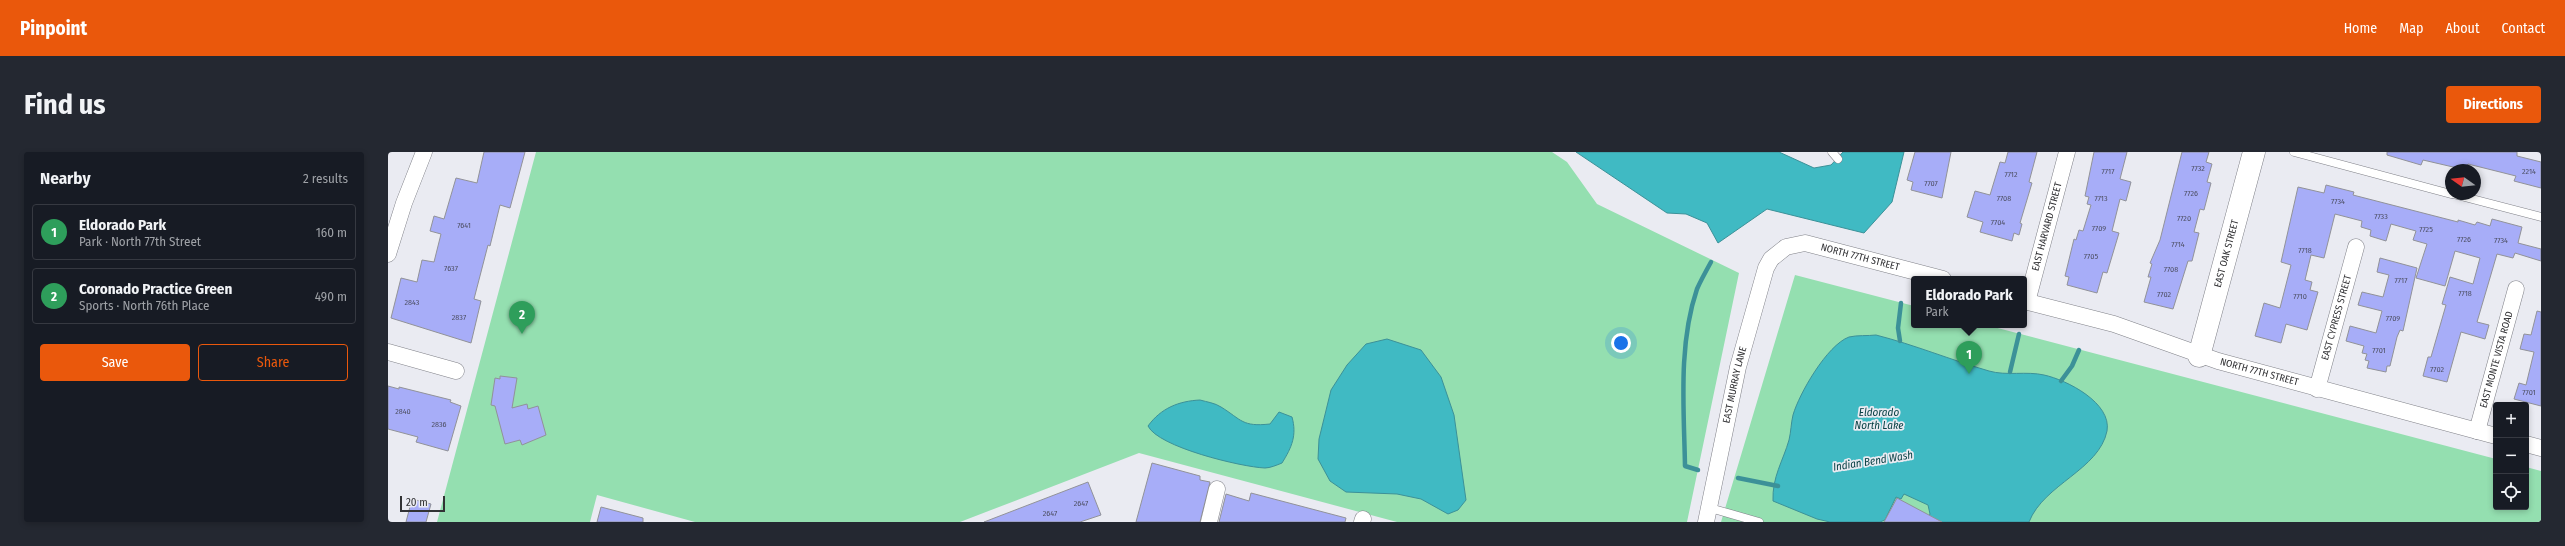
<!DOCTYPE html>
<html lang="en">
<head>
<meta charset="utf-8">
<style>
  body { margin:0; font-family:"Fira Sans Condensed",sans-serif; background:#242831; color:#f1f3f6 }
  .controls { position:absolute; right:12px; bottom:12px; display:grid; overflow:hidden; border-radius:4px; box-shadow:0 2px 6px #0003 }
  .controls button { width:36px; height:36px; display:grid; place-items:center; padding:0; border:0; border-bottom:1px solid #363941; background:#171b24; color:#f1f3f6; font:20px sans-serif }
  .compass { position:absolute; left:2057px; top:12px; width:36px; height:36px; border-radius:50%; background:#171b24; box-shadow:0 2px 6px #0003; rotate:285deg }
  .scale { position:absolute; left:12px; bottom:10px; width:45px; box-sizing:border-box; padding-left:4px; border:2px solid #323235; border-top:0; font-size:11px; line-height:14px; white-space:nowrap; color:#323235; -webkit-text-stroke:3px #eaebf2; paint-order:stroke }
  .you { position:absolute; left:1233px; top:191px; width:14px; height:14px; margin:-10px; border:3px solid #fff; border-radius:50%; background:#1a73e8; box-shadow:0 0 0 6px #1a73e833 }
  .badge { display:grid; place-items:center; width:26px; height:26px; border-radius:50%; background:#ea580c; color:#fff; font-size:13px; font-weight:700 }
  .pin { position:absolute; translate:-50% -33px; filter:drop-shadow(0 1px 2px #0008) }
  .pin::after { content:''; position:absolute; top:21px; width:14px; height:12px; background:inherit; clip-path:polygon(0 0,100% 0,50% 100%) }
  .popup { position:absolute; left:1523px; top:124px; width:116px; height:52px; box-sizing:border-box; display:grid; place-content:center; border-radius:4px; background:#171b24; filter:drop-shadow(0 1px 3px #0005); font-size:13px; white-space:nowrap; color:#9ea1a6 }
  .popup b { font-size:15px; color:#f1f3f6 }
  .popup::after { content:''; position:absolute; left:50%; top:100%; margin-left:-8px; border:8px solid transparent; border-top-color:#171b24 }
  .list { margin:0; padding:0; list-style:none }
  h2 { display:flex; justify-content:space-between; align-items:center; height:52px; margin:0; padding:0 16px; font-size:17px }
  h2 small { font-size:13px; font-weight:400; color:#9ea1a6 }
  .list li { display:grid; grid-template-columns:26px 1fr auto; gap:12px; align-items:center; box-sizing:border-box; height:56px; margin:0 8px 8px; padding:0 8px; border:1px solid #363941; border-radius:4px }
  .list b { display:block; font-size:15px; white-space:nowrap }
  .list p { margin:0; font-size:13px; white-space:nowrap; color:#9ea1a6 }
  .list em { font-size:13px; font-style:normal; color:#9ea1a6 }
  .actions { display:flex; gap:8px; padding:12px 16px }
  .actions a { flex:1; padding:9px 0; border:1px solid #ea580c; border-radius:4px; text-align:center; font-size:14px; color:#ea580c }
  .actions .main { background:#ea580c; color:#fff }
  .icon { flex:none; width:22px; height:22px; fill:none; stroke:currentColor; stroke-width:2; stroke-linecap:round; stroke-linejoin:round }
  .map { position:relative; flex:none; width:2153px; height:370px; overflow:hidden; border-radius:4px }
  header { display:flex; align-items:center; gap:24px; box-sizing:border-box; height:56px; padding:0 20px; background:#ea580c; color:#fff }
  header strong { font-size:19px }
  nav { display:flex; gap:22px; margin-inline-start:auto; font-size:14px }
  .intro { display:flex; align-items:center; justify-content:space-between; box-sizing:border-box; height:96px; padding:0 24px }
  h1 { margin:0; font-size:28px }
  .button { padding:10px 18px; border-radius:4px; background:#ea580c; color:#fff; font-size:14px; font-weight:700 }
  main { display:flex; gap:24px; padding:0 24px }
  aside { flex:1; background:#171b24; border-radius:4px; box-shadow:0 2px 6px #0003 }
  .map>svg:first-child { display:block }
</style>
</head>
<body>
<header>
<strong>Pinpoint</strong>
<nav><a>Home</a><a>Map</a><a>About</a><a>Contact</a></nav>
</header>
<div class="intro"><h1>Find us</h1><a class="button">Directions</a></div>
<main>
<aside>
<h2>Nearby<small>2 results</small></h2>
<ul class="list">
<li><span class="badge" style="background:#2e9e5b">1</span><div><b>Eldorado Park</b><p>Park · North 77th Street</p></div><em>160 m</em></li>
<li><span class="badge" style="background:#2e9e5b">2</span><div><b>Coronado Practice Green</b><p>Sports · North 76th Place</p></div><em>490 m</em></li>
</ul>
<div class="actions"><a class="main">Save</a><a>Share</a></div>
</aside>
<div class="map">
<svg width="2153" height="370" viewBox="0 0 2153 370">
  <rect width="100%" height="100%" fill="#eaebf2"/>
  <g fill="#94dfb0">
    <path d="M148,0h1016l15,10 30,42 142,69 -52,249h-290l-258,-69 -179,69h-265l-98,-27 -7,27h-153z"/>
    <path d="M1407,123l119,31v19h72l510,134v48h30v-40l15,4v51h-820z"/>
  </g>
  <g fill="#40bac3" stroke="#3c9198">
    <path d="M1188,0h203l35,16 17,-3 12,-13h61l-12,50 -28,31 -97,-24 -49,34 -11,-20 -21,-9 -19,-1z"/>
    <path d="M1488,183c39,10 75,25 113,36 17,5 38,0 55,4 23,5 68,28 63,56 -8,39 -63,53 -78,91h-103l4,-8 -2,-9 -24,-11 -3,5 -5,-2 -11,23 -5,2h-50l-13,-3 -44,-18c-1,-24 10,-40 16,-61 2,-8 2,-17 4,-25 6,-21 34,-70 56,-78 8,-2 19,-1 27,-2z"/>
    <path d="M999,187l34,11 20,27 13,38 12,85 -8,10 -10,4 -27,-15 -24,-5 -51,-2 -16,-11 -12,-22 1,-20 12,-49 16,-25 19,-21z"/>
    <path d="M812,248c7,2 15,3 21,7 21,13 21,20 49,17l9,-12 13,5c5,18 0,30 -10,46 -5,2 -12,5 -17,5 -24,-1 -107,-21 -117,-42 13,-18 31,-25 52,-26z"/>
  </g>
  <g fill="none" stroke-linecap="round" stroke-linejoin="round">
    <g stroke="#3c9198" stroke-width="4.5">
      <path d="M1512,189l-2,-13 3,-25"/>
      <path d="M1622,220l9,-38"/>
      <path d="M1673,229l11,-15 7,-16"/>
      <path d="M1310,318l-13,-4c-1,-57 -7,-121 12,-177 4,-9 9,-18 14,-27"/>
      <path d="M1350,326l40,8"/>
    </g>
  </g>
  <g fill="#a7adf8" stroke="#919298">
    <path d="M96,0h41l-15,56 -10,-3 -10,41 -2,-1 -14,54 7,2 -10,42 -80,-25 10,-40 16,4 5,-22 12,2 7,-28 -11,-3 4,-15 10,3 12,-41 21,5z"/>
    <path d="M1527,0h36l-9,46 -31,-8 2,-8 -6,-2z"/>
    <path d="M1620,0h29l-8,30 3,1 -12,40 2,1 -3,11 -5,-2 -2,8 -32,-9 3,-10 -16,-5 8,-26 15,4 10,-33 5,1z"/>
    <path d="M1706,0h33l-7,27 11,3 -5,19 -6,-2 -8,32 7,2 -12,40 -4,-1 -6,21 -30,-8 2,-8 -4,-1 9,-37 2,1 3,-10 4,1 8,-26 -4,-1 2,-7 -4,-1z"/>
    <path d="M1794,0h27l-3,10 6,2 -5,18 4,1 -7,27 -4,-1 -6,23 5,1 -7,28h-4l-15,48 -29,-7 7,-25h-3l4,-13 -2,-1 10,-23z"/>
    <path d="M1999,0h130v4l24,6v26l-27,-7 2,-5 -48,-12 -2,6 -43,-10 -2,5 -34,-10z"/>
    <path d="M1938,33l28,7 -1,3 105,27v-2l17,5 2,-3 13,4 2,-7 30,8 -4,16 23,6v12l-26,-8 -2,5 -16,-4 -20,68 12,3 -4,14 -24,-7 -14,50 -24,-6 5,-19h3l15,-52 -4,-1 8,-27 23,7 7,-26 -25,-7 -10,35 -29,-8 11,-34 -14,-4 3,-9 -25,-7 -5,17 -16,-5 1,-6 -10,-3 1,-6 -27,-7 -11,44 -13,-3 -6,25 7,2 -2,8 8,2 -11,38 -21,-6 -5,19 -26,-7 9,-33 16,5 11,-43 -10,-3 17,-75 26,6z"/>
    <path d="M1992,106l37,10 -14,63 -3,-1 -3,7 -7,29h-3l-1,6 -19,-4 2,-7 -4,-1 2,-6 -5,-1 2,-7 -18,-5 4,-15 26,7 6,-22 -24,-6 4,-13 21,5 6,-22 -12,-3z"/>
    <path d="M2149,159l4,1v94l-27,-7 5,-16 7,2 8,-33 -14,-3 4,-15 7,1z"/>
    <path d="M112,224l17,2 -5,30 15,-4 1,5 10,-3 8,29 -24,10 -2,-5 -15,4 -10,-38 -4,-1 4,-27 5,1z"/>
    <path d="M0,234l11,3v-2l52,13 -1,2 11,4 -13,45 -32,-9 2,-5 -30,-8z"/>
    <path d="M764,311l48,13v4l10,2 -10,40h-64z"/>
    <path d="M700,330l13,33 -21,7h-96z"/>
    <path d="M863,341l95,25 -1,4h-126l7,-28 23,7z"/>
    <path d="M1509,346l45,24h-58z"/>
    <path d="M24,347l19,5 -5,18h-20z"/>
    <path d="M213,355l42,11v4h-46z"/>
  </g>
  <g fill="none" stroke-linecap="round" stroke-linejoin="round">
    <defs>
      <g id="lane">
        <path d="M1444,0l6,7"/>
        <path d="M1906,0l157,42"/>
        <path d="M2065,42l88,23"/>
        <path d="M1322,356l49,14"/>
      </g>
      <g id="street">
        <path d="M0,102l16,-51 20,-51"/>
        <path id="s1" d="M1636,149l90,23 104,37 278,75"/>
        <path id="s2" d="M1639,150l40,-150"/>
        <path d="M0,200l68,19"/>
        <path id="s3" d="M1929,237l39,-142"/>
        <path id="s4" d="M2089,279l39,-142"/>
        <path d="M2138,292l15,4"/>
        <path d="M821,370l8,-33"/>
        <path d="M974,370l1,-3"/>
        <path id="s5" d="M1318,370l32,-155 28,-99 5,-9 15,-12 19,-4 138,36"/>
      </g>
      <g id="secondary">
        <path id="s6" d="M1811,204l55,-204"/>
      </g>
    </defs>
    <use href="#lane" stroke="#818289" stroke-width="9"/>
    <use href="#street" stroke="#818289" stroke-width="17"/>
    <use href="#secondary" stroke="#818289" stroke-width="23"/>
    <use href="#lane" stroke="#fff" stroke-width="8"/>
    <use href="#street" stroke="#fff" stroke-width="16"/>
    <use href="#secondary" stroke="#fff" stroke-width="22"/>
  </g>
  <g text-anchor="middle" dominant-baseline="central" stroke-width="3.5" stroke-linejoin="round" paint-order="stroke">
    <g font-size="8" fill="#4f5166">
      <text x="1810" y="16">7732</text>
      <text x="1720" y="19">7717</text>
      <text x="2141" y="19">2214</text>
      <text x="1623" y="22">7712</text>
      <text x="1543" y="31">7707</text>
      <text x="1803" y="41">7726</text>
      <text x="1616" y="46">7708</text>
      <text x="1713" y="46">7713</text>
      <text x="1950" y="49">7734</text>
      <text x="1993" y="64">7733</text>
      <text x="1796" y="66">7720</text>
      <text x="1610" y="70">7704</text>
      <text x="76" y="73">7641</text>
      <text x="1711" y="76">7709</text>
      <text x="2038" y="77">7725</text>
      <text x="2076" y="87">7726</text>
      <text x="2113" y="88">7734</text>
      <text x="1790" y="92">7714</text>
      <text x="1917" y="98">7718</text>
      <text x="1703" y="104">7705</text>
      <text x="63" y="116">7637</text>
      <text x="1783" y="117">7708</text>
      <text x="2013" y="128">7717</text>
      <text x="2077" y="141">7718</text>
      <text x="1776" y="142">7702</text>
      <text x="1912" y="144">7710</text>
      <text x="24" y="150">2843</text>
      <text x="71" y="165">2837</text>
      <text x="2005" y="166">7709</text>
      <text x="1991" y="198">7701</text>
      <text x="2049" y="217">7702</text>
      <text x="2141" y="240">7701</text>
      <text x="15" y="259">2840</text>
      <text x="51" y="272">2836</text>
      <text x="693" y="351">2647</text>
      <text x="662" y="361">2647</text>
    </g>
    <g font-size="10" fill="#323235" stroke="#eaebf2">
      <text stroke="none"><textPath href="#s2" startOffset="78">EAST HARVARD STREET</textPath></text>
      <text stroke="none"><textPath href="#s6" startOffset="106">EAST OAK STREET</textPath></text>
      <text stroke="none"><textPath href="#s5" startOffset="367">NORTH 77TH STREET</textPath></text>
      <text stroke="none"><textPath href="#s3" startOffset="74">EAST CYPRESS STREET</textPath></text>
      <text stroke="none"><textPath href="#s4" startOffset="74">EAST MONTE VISTA ROAD</textPath></text>
      <text stroke="none"><textPath href="#s1" startOffset="246">NORTH 77TH STREET</textPath></text>
      <text stroke="none"><textPath href="#s5" startOffset="140">EAST MURRAY LANE</textPath></text>
    </g>
    <g font-size="11" font-style="italic" fill="#094145" stroke="#eaebf2">
      <text x="1491" y="260">Eldorado<tspan x="1491" dy="13">North Lake</tspan></text>
      <text transform="translate(1485 309) rotate(-9)">Indian Bend Wash</text>
    </g>
  </g>
</svg>
<div class="controls">
<button>+</button>
<button>−</button>
<button><svg class="icon" aria-label="locate" viewBox="0 0 24 24"><circle cx="12" cy="12" r="6"/><path d="M12 2v4M12 18v4M2 12h4M18 12h4"/></svg></button>
</div>
<svg class="compass" viewBox="-18 -18 36 36"><path d="M0-13l5 13h-10z" fill="#e53935"/><path d="M0 13l5-13h-10z" fill="#9ea1a6"/></svg>
<div class="scale">20 m</div>
<div class="you"></div>
<div class="pin badge" style="left:1581px;top:222px;background:#2e9e5b">1</div>
<div class="popup"><b>Eldorado Park</b>Park</div>
<div class="pin badge" style="left:134px;top:182px;background:#2e9e5b">2</div>
</div>
</main>
</body>
</html>
